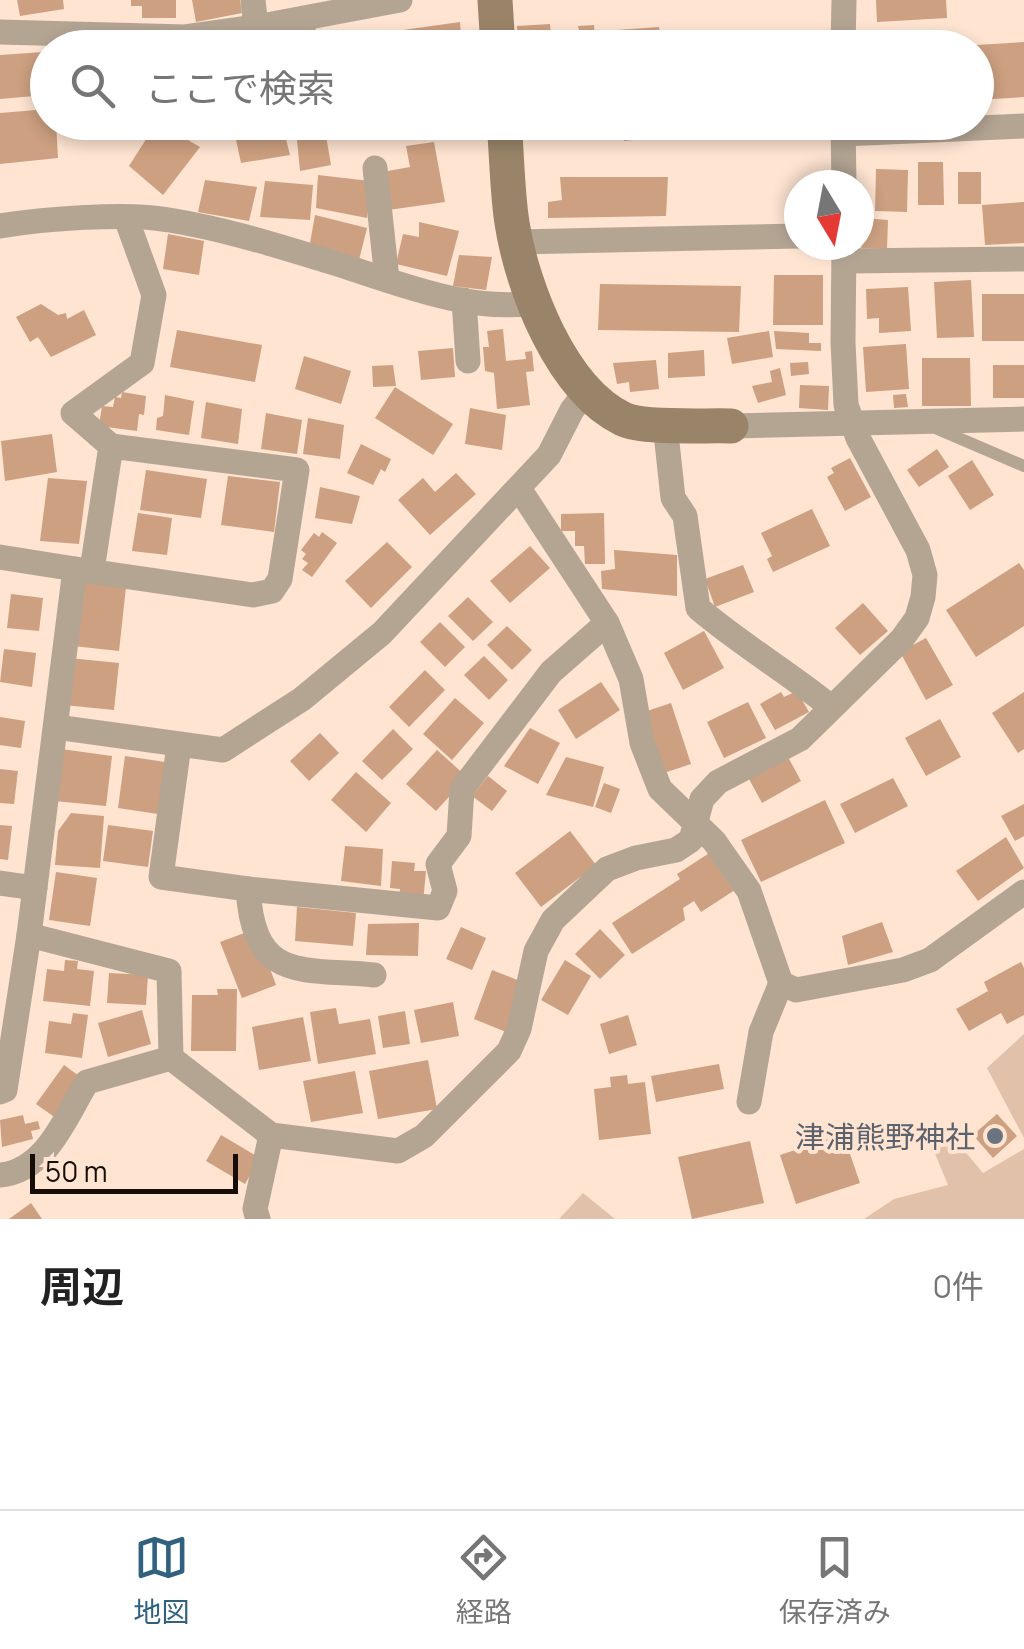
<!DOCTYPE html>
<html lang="ja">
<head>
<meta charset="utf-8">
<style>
  body { margin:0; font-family:Manrope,"Noto Sans JP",sans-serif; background:#f2f2f2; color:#222 }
  .compass { position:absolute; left:784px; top:170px; width:90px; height:90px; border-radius:50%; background:#fff; box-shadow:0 5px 15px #0003; rotate:170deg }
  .scale { position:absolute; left:30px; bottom:25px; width:208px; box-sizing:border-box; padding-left:10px; border:5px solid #160d07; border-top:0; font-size:28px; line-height:35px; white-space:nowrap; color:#160d07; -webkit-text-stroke:8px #fee4d1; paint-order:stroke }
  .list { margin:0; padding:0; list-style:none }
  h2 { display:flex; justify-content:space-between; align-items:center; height:130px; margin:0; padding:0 40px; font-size:42px }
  h2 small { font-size:32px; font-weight:400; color:#767676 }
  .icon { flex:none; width:55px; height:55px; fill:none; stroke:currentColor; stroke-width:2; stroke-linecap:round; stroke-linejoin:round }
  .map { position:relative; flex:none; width:1024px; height:1219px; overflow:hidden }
  .search { position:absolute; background:#fff; box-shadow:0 5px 15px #0003; left:30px; right:30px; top:30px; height:110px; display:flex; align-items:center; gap:25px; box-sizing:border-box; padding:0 35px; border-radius:55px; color:#767676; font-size:38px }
  .sheet { height:290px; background:#fff }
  nav { display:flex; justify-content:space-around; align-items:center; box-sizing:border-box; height:140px; border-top:2px solid #e0e0e0; background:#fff; font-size:28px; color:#767676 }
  nav a { display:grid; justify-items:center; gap:5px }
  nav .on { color:#30617f }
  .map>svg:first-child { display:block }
</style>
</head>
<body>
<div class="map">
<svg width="1024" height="1219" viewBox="0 0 1024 1219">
  <rect width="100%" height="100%" fill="#fee4d1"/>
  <g fill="#e1c1aa">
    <path d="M1024,1034v104l-37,-70z"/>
    <path d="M943,1125l40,48 41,-24v70h-160l30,-20 54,-14 -19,-46z"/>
    <path d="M583,1193l32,26h-56z"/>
  </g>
  <g fill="#cca080">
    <path d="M17,0h46l1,9 -44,7z"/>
    <path d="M131,0h45v18h-34v-12h-11z"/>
    <path d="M192,0h48l2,13 -46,9z"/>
    <path d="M876,0h70l1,18 -70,4z"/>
    <path d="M460,22l2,26h-62l-4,-17z"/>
    <path d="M550,24l2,24h-34l-1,-22z"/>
    <path d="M594,25l1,16h-13l-4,-15z"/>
    <path d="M315,26l4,22h-55l-2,-13z"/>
    <path d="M659,27l2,21h-58l-1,-17z"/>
    <path d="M947,33l1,15h-52l-1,-11z"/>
    <path d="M338,39l43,2v7h-43z"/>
    <path d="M1024,42v55l-48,3v-55z"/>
    <path d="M43,52l3,43 -46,4v-44z"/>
    <path d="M48,109v13h8l2,36 -58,6v-51z"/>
    <path d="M157,122l43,25 -37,48 -34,-29z"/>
    <path d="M382,122h45v1l-37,14z"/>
    <path d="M551,122h48l1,5 -48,8z"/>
    <path d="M622,122h39l1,15 -38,4z"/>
    <path d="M324,124l7,41 -31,6 -4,-41z"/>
    <path d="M283,127l7,28 -49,8 -6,-28z"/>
    <path d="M434,142l11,60 -57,8 -6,-38 28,-5 -4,-21z"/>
    <path d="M918,162h25l1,43h-26z"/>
    <path d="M876,169l32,1 -1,42 -32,-1z"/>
    <rect x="958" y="172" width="23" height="32"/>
    <path d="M318,175l52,6 -3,37 -51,-10z"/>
    <path d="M560,177h108l-2,39 -118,2v-16l14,-2z"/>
    <path d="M205,180l52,7 -8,34 -51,-9z"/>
    <path d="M265,181l48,4 -3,35 -50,-3z"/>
    <path d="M1024,202v41l-39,2 -3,-40z"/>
    <path d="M315,215l52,13 -9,36 -49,-15z"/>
    <path d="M863,218l25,2 -1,29 -26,-1z"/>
    <path d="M419,222l40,9 -12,45 -51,-12 7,-30 16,3z"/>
    <path d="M168,234l36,7 -5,34 -36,-6z"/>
    <path d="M459,255l33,2 -6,33 -33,-4z"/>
    <path d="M774,275h49v50h-50z"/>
    <path d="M971,280l3,57 -37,1 -3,-56z"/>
    <path d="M600,284l141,2 -2,46 -141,-2z"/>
    <path d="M908,287l3,44 -32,2v-15l-12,1 -1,-30z"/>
    <rect x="982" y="294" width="42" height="47"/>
    <path d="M41,304l17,11 8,-2 1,6 17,-9 12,25 -45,22 -13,-20 -8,5 -14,-25z"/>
    <path d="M503,329l3,32 20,-2 -1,-7 7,-1 2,20 -8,1 4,33 -33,4 -3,-36 -9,-2 -2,-24h6l-2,-16z"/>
    <path d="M177,330l85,15 -7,37 -85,-15z"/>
    <path d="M769,331l4,26 -41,7 -5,-26z"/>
    <path d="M774,331l35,2v10h12v8l-45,-2z"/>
    <path d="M906,344l3,45 -43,3 -3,-45z"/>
    <path d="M453,348l2,29 -34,3 -3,-29z"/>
    <path d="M704,350l1,26 -37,2v-25z"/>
    <path d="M304,356l47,15 -10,33 -46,-15z"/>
    <path d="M922,358h48l1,48h-49z"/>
    <path d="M656,360l3,29 -29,3 -1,-10 -12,2 -4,-21z"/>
    <path d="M808,362l1,12 -18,2 -1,-13z"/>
    <path d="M393,365l3,21 -23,1 -1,-21z"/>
    <rect x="993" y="365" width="31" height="33"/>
    <path d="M780,368l6,27 -28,8 -6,-17 20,-4 -2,-11z"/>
    <path d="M800,385l29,1 -1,24 -29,-2z"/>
    <path d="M395,387l58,37 -20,31 -58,-37z"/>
    <path d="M122,392l24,4 -2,19 -5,-1 -2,17 -38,-5 3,-20 11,1 2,-10 6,1z"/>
    <path d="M906,394l2,13 -14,1 -1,-13z"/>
    <path d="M165,395l29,6 -5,34 -33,-5 1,-12 6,-2z"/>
    <path d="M206,402l36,7 -4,35 -37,-6z"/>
    <path d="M470,408l36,7 -4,35 -37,-6z"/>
    <path d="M266,413l36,7 -5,34 -36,-5z"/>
    <path d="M308,418l36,7 -4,34 -37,-5z"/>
    <path d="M52,434l5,38 -52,9 -4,-40z"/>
    <path d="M361,444l30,15 -6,13 -4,-3 -8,16 -26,-12z"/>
    <path d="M937,449l12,18 -30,20 -12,-17z"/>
    <path d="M850,458l21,39 -26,14 -18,-34 7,-4 -3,-5z"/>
    <path d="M972,460l22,35 -24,15 -22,-34z"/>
    <path d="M146,470l61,9 -6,39 -61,-8z"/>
    <path d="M456,473l20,21 -46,41 -32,-35 25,-22 12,14z"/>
    <path d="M228,476l52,6 -6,50 -53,-7z"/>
    <path d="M48,478l39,3 -8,63 -39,-3z"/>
    <path d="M320,487l40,9 -8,28 -37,-6z"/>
    <path d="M812,509l18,37 -57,26 -6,-13 5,-3 -11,-23z"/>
    <path d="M138,513l34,5 -5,37 -35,-4z"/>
    <path d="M604,513l1,51h-20l-1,-18h-9v-15h-14v-17z"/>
    <path d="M322,532l15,11 -25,34 -10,-7 6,-7 -6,-4 4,-5 -5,-4 13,-17 5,4z"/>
    <path d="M387,542l25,25 -41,41 -26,-27z"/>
    <path d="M530,546l20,22 -40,35 -20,-22z"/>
    <path d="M614,550l63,5v41l-75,-7 -1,-18 14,-2z"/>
    <path d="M1019,563l5,7v56l-48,31 -30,-47z"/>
    <path d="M743,565l11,27 -39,15 -10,-28z"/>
    <path d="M81,580l45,7 -7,64 -46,-5z"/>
    <path d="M11,594l32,4 -4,33 -32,-3z"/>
    <path d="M468,597l25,25 -20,19 -25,-25z"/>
    <path d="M863,603l25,28 -28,24 -25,-27z"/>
    <path d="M440,622l25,25 -20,20 -25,-25z"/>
    <path d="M507,626l25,24 -20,20 -25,-25z"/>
    <path d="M704,631l20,37 -41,22 -19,-37z"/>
    <path d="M926,638l27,47 -27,15 -26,-48z"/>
    <path d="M4,649l32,4 -4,34 -32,-5z"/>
    <path d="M484,656l24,24 -19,20 -25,-25z"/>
    <path d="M69,658l50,5 -5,47 -50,-5z"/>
    <path d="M425,670l20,20 -36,37 -20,-20z"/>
    <path d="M601,682l19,28 -44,29 -18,-29z"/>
    <path d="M797,691l12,21 -34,18 -15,-26 21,-12 3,5z"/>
    <path d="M1024,692v57l-6,4 -26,-40z"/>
    <path d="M455,698l29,25 -32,37 -29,-26z"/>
    <path d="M748,702l18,36 -42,20 -17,-36z"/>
    <path d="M671,703l20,61 -27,9 -20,-61z"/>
    <path d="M0,717l25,4 -4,27 -21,-3z"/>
    <path d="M940,719l21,38 -35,19 -21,-38z"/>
    <path d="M530,728l30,15 -22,41 -34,-18z"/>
    <path d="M393,729l20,20 -31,31 -20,-19z"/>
    <path d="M320,733l19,20 -30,28 -19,-20z"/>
    <path d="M61,749l51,7 -6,50 -51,-5z"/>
    <path d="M437,750l30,27 -31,34 -30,-27z"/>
    <path d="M125,756l40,6 -7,52 -40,-6z"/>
    <path d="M566,757l38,10 -11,40 -47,-12z"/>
    <path d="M788,757l13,24 -39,22 -13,-24z"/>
    <path d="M0,769l18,2 -4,33 -14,-1z"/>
    <path d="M356,772l35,31 -25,29 -35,-32z"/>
    <path d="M488,776l19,15 -15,20 -20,-15z"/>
    <path d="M893,778l15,28 -53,27 -15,-29z"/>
    <path d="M604,783l16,6 -9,24 -16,-6z"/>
    <path d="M825,800l20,43 -84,39 -20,-42z"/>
    <path d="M1024,804v32l-9,5 -14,-25z"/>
    <path d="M71,813l33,3 -4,52 -45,-3 3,-34z"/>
    <path d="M0,825l12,1 -4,34 -8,-1z"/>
    <path d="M108,825l45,6 -5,36 -45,-6z"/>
    <path d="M570,831l26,34 -55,42 -26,-34z"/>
    <path d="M1006,837l18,31 -46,33 -22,-30z"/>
    <path d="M345,846l38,3 -2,37 -40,-5z"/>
    <path d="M714,850l24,38 -37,24 -7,-11 -11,7 2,12 -53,34 -20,-31 68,-44 -3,-5z"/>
    <path d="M392,861l23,2 -1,8h12l-3,31 -24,-2 1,-11 -10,-1z"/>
    <path d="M56,872l41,6 -7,48 -41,-6z"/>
    <path d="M297,907l59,6 -3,33 -58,-5z"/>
    <path d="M882,922l11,30 -45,13 -6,-29z"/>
    <path d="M419,923l-1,33 -52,-1 2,-31z"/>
    <path d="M461,927l25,11 -14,32 -26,-11z"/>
    <path d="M600,929l25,26 -25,24 -25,-25z"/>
    <path d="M247,932l18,23 11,30 -34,13 -22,-56z"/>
    <path d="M65,960l13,1 -1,8 17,2 -4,35 -47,-5 4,-32 17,2z"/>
    <path d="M565,960l26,16 -23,39 -27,-15z"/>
    <path d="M1021,962l3,6v47l-17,9 -6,-11 -32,18 -13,-22 32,-18 -4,-9z"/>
    <path d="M492,970l33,13 -19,49 -32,-13z"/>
    <path d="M109,973l39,2 -2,30 -39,-2z"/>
    <path d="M217,989h20l-1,62h-45l1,-56h26z"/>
    <path d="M453,1002l6,34 -38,7 -7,-33z"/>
    <path d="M336,1008l3,16 31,-5 6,35 -58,10 -8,-52z"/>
    <path d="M142,1010l9,34 -43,13 -10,-34z"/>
    <path d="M405,1011l5,33 -27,4 -5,-32z"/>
    <path d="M73,1013l15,2 -6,43 -37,-5 4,-32 22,3z"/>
    <path d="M628,1015l9,30 -28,9 -9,-30z"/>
    <path d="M303,1017l8,44 -52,9 -7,-43z"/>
    <path d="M428,1060l9,49 -59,10 -9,-48z"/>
    <path d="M719,1064l5,25 -68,13 -5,-26z"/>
    <path d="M64,1065l22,16 -26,40 -24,-17z"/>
    <path d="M355,1071l8,42 -52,9 -8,-41z"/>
    <path d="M627,1075l1,9 17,-2 6,52 -52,6 -5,-51 17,-2 -1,-10z"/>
    <path d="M997,1114l20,22 -24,22 -20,-23z"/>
    <path d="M23,1115l2,9 13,-3 2,8 -9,2 2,8 -31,8 -2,-27z"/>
    <path d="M843,1134l17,49 -64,21 -16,-49z"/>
    <path d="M221,1135l39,23 -15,26 -39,-23z"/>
    <path d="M750,1141l14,62 -72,16 -14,-62z"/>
    <path d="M31,1203l11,16h-33z"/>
  </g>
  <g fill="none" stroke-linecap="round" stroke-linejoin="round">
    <path stroke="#b4a593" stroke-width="12" d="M933,427l91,39"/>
    <g stroke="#b4a593" stroke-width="25">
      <path d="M253,0l3,27"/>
      <path d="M0,32l185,5 71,-10 144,-27"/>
      <path d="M843,48l1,-48"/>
      <path d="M843,122l1,63"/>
      <path d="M843,134l181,-8"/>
      <path d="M375,168l12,111"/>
      <path d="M0,226c42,-7 128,-14 169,-6 50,8 100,23 149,38 69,20 144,55 216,45"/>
      <path d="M516,242l283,-6"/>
      <path d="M845,261l179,-2"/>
      <path d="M464,300l4,61"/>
      <path d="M665,424l8,74 12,18 13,92c42,36 90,64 133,99"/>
      <path d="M731,426l293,-7"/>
      <path d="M111,446l-38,-33 69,-50 12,-68 -28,-77"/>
      <path d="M520,490l87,133 24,56 11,64 18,46 54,52 35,50 32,92 15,7 107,-20 27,-10 94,-68"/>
      <path d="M0,557l75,12 -46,366 140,36 2,87"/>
      <path d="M75,569l178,26 19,-4 8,-12 17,-109 -186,-24 -19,124"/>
      <path d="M56,727l167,23 79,-51 80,-66 167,-178 23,-45 14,-18"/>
      <path d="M179,745l-18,132 87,12c6,93 51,79 126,86"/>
      <path d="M0,883l35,5"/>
      <path d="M248,889l190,19 7,-17 -7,-27 21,-28 3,-47 89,-117 56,-49"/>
      <path d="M0,1092l5,-2 24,-155"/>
      <path d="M749,1102l12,-70 20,-49"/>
      <path d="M0,1175c46,-4 65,-57 87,-93l84,-24 100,77 127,16 26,-15 85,-85 10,-22 17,-78 17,-31 54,-51 29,-11 40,-8 15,-10 11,-41 16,-17 82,-43 102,-100 15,-21 6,-21 2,-22 -7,-25 -60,-112 -12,-33 -3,-63 1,-97"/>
      <path d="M258,1219l-3,-10 16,-74"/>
    </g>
    <g stroke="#998469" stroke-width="35">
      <path d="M495,0l3,48"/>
      <path d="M504,122c3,34 3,68 8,101 10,64 49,166 111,196 21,10 83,6 108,7"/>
    </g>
  </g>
  <circle fill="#6b7280" stroke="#fee4d1" stroke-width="4" cx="995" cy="1136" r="10"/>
  <g text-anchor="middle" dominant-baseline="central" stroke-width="8" stroke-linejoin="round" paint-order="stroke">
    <g font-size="30" fill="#5b616d" stroke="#fee4d1" text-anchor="end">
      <text x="975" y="1136">津浦熊野神社</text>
    </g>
  </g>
</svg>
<svg class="compass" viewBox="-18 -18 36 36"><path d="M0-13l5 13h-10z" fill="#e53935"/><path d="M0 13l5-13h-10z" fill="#767676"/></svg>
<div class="scale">50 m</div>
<div class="search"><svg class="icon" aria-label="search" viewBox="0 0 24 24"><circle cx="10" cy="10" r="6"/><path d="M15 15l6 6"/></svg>ここで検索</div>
</div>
<section class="sheet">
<h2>周辺<small>0件</small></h2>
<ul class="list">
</ul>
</section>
<nav>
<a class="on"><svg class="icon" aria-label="map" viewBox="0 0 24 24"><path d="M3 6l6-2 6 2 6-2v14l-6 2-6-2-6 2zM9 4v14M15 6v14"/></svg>地図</a>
<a><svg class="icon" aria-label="directions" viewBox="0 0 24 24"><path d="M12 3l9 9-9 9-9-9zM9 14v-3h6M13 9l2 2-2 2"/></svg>経路</a>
<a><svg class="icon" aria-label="saved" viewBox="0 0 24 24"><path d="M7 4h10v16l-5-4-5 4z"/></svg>保存済み</a>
</nav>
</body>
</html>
